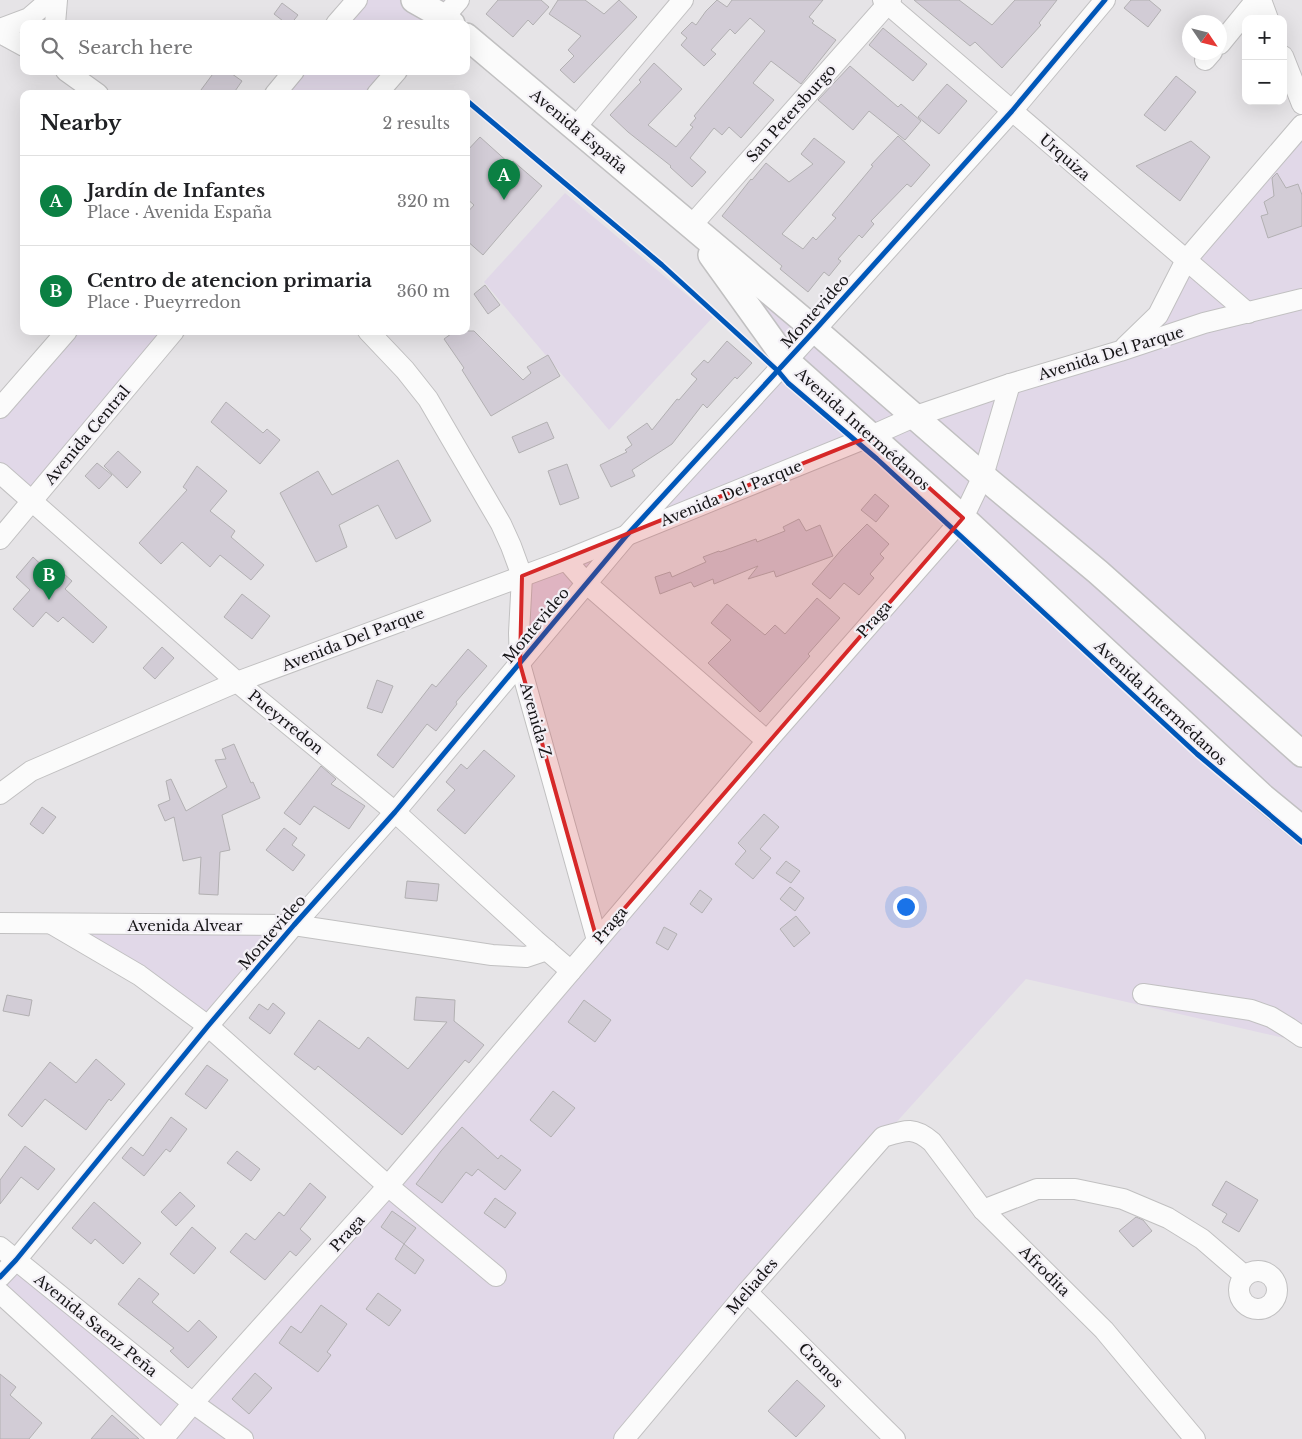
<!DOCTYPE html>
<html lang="en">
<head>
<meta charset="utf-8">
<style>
  body { margin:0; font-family:"Libre Baskerville",serif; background:#f6f6f6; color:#202124 }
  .controls { position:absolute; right:15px; top:15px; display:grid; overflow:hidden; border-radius:10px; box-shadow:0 5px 20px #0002 }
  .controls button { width:45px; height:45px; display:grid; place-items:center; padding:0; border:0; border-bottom:1px solid #e0e0e0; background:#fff; color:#202124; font:25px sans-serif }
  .compass { position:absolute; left:1182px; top:15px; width:45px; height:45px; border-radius:50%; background:#fff; box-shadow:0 5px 20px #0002; rotate:125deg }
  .you { position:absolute; left:905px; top:906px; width:18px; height:18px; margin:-12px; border:4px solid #fff; border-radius:50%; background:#1a73e8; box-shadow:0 0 0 8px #1a73e833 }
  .badge { display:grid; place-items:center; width:32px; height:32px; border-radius:50%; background:#0b8043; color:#fff; font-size:16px; font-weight:700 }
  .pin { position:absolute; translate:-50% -41px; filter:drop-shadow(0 1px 2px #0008) }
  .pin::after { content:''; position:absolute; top:26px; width:18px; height:15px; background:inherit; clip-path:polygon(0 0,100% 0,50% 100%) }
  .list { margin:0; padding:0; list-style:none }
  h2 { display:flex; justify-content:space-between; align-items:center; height:65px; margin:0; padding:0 20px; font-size:21px }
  h2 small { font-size:16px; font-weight:400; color:#757577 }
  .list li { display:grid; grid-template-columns:32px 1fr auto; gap:15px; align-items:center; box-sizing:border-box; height:90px; padding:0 20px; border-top:1px solid #e0e0e0 }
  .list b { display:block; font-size:19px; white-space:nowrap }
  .list p { margin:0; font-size:16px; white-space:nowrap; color:#757577 }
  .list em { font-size:16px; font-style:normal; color:#757577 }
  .icon { flex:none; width:28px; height:28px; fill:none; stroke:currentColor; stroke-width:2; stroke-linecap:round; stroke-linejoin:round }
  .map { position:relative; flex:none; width:1302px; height:1439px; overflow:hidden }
  .search { position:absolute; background:#fff; box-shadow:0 5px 20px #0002; left:20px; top:20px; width:450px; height:55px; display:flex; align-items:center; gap:12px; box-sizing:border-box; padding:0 18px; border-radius:10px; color:#757577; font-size:19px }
  .panel { position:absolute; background:#fff; box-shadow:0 5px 20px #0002; left:20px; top:90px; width:450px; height:245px; border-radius:10px }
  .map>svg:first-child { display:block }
</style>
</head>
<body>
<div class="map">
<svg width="1302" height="1439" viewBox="0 0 1302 1439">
  <rect width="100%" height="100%" fill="#e6e4e7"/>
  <g fill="#e1d8e8">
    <path d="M357,0h102l-21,24h-102z"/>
    <path d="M294,71h103l-20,23h-102z"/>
    <path d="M1302,125v917l-276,-63 -143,158 -262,302h-461l-160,-146v-48l195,155 767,-882 -91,-82 -244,99 -107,129 2,-88 105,-41 160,-174 -95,-134 224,189 204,-65 49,-57z"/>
    <path d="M565,193l148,124 -104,113 -125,-148z"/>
    <path d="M67,331h107l-142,170 -32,-28v-65z"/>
    <path d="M52,924l242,1 -86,101z"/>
  </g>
  <g fill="#d2ccd6" stroke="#b2b0b2">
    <path d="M498,0h43l8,7 -16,18 -5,-5 -15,17 -27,-23z"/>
    <path d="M558,0h27l19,14 15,-14 18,17 -63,66 -14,-13 14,-14 -6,-6 13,-14 -32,-22z"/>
    <path d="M717,0l10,7 5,-7h91l-14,17 5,4 -2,2 24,17 -35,44 -30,-23 -18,22 21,17 -33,38 -12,-11 -7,8 -8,-7 -24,30 16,14 -14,15 -22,-20 1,-1 -43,-34 -18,-17 31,-33 -2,-2 15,-17 28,26 -34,36 28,22 17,-20 -3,-2 6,-7 -2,-2 71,-85 -15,-13 -15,16 -5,-5 -19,21 5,4 -12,12 -23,-21 6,-7 -6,-5 11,-11 4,3 10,-14z"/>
    <path d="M914,0h45l33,25 23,-25h42l-18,23 2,2 -39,43 -27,-26 -5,4z"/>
    <path d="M1131,0h18l12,10 -13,17 -24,-19z"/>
    <path d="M282,3l16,12 -7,9h-4l-13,-10z"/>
    <path d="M883,28l44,36 -14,17 -44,-36z"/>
    <path d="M850,66l48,41 3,-3 20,17 -16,19 -36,-29 -16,19 -35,-30z"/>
    <path d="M215,71h13l14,10 -9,13h-35z"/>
    <path d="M1176,76l20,16 -31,39 -21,-16z"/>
    <path d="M947,84l20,17 -28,33 -21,-17z"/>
    <path d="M898,136l32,29 -19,22 -4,-3 -36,37 3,3 -12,14 -3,-3 -21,24 3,2 -12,15 -5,-4 -16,20 -28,-23 2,-3 -60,-50 29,-37 1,1 14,-17 23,19 24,-18 -12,-10 13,-16 31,24 -63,72 21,15 10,-12 3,3 20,-22 -4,-3 41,-49 -2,-1z"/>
    <path d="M480,137l30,27 3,-3 29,25 -59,69 -17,-15v-26l8,-9 -8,-7v-46z"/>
    <path d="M1191,141l19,16 -30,44 -44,-35z"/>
    <path d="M1277,173l9,15 12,-4 4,11v31l-34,12 -7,-22 7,-2 -4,-12 10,-6 -2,-18z"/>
    <path d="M485,285l15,20 -12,9 -14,-20z"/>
    <path d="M455,331h19l49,49 8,-7 -4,-6 21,-12 12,21 -69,40 -29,-46 2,-2 -20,-29z"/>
    <path d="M727,341l25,22 -15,16 -2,-2 -28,31 -4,-4 -31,40 -40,26 3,6 -24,11 -11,-22 27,-13 -2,-2 7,-5 -5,-8 20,-14 5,7 25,-31 2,1 18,-21 -6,-5 13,-14 4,3z"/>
    <path d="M226,402l37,31 4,-4 13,11 -20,24 -49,-42z"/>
    <path d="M547,422l7,16 -35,15 -7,-16z"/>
    <path d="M118,451l23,21 -14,16 -23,-22z"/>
    <path d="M398,460l33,61 -35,18 -18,-34 -39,20 8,22 -31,15 -36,-69 38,-22 14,24z"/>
    <path d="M97,463l15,12 -13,14 -14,-13z"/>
    <path d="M567,464l12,34 -19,7 -12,-34z"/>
    <path d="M197,466l30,25 -17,20 25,20 -4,6 33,28 -13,15 -31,-25 -10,12 -28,-25 -21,22 -22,-21 48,-53 -4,-3z"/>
    <path d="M875,494l14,12 -13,16 -15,-12z"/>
    <path d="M799,519l7,12 14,-6 13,31 -57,21 -2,-6 -26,8 10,-13 -44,18 -1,-5 -19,8 -3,-5 -31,12 -5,-17 15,-5 2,5 34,-15 -3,-5 16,-6 1,1 36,-13 1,3 28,-11 -2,-4z"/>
    <path d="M867,524l22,20 -9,10 4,4 -14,16 4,4 -15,17 -15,-12 -14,16 -18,-15 30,-35z"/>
    <path d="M33,557l15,14 6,-6 18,16 -7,8 42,38 -14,16 -30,-26 -5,5 -12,-10 -13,15 -20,-18 17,-19 -14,-13z"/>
    <path d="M242,594l28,22 -18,23 -28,-22z"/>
    <path d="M817,598l23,20 -32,36 2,2 -50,56 -52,-49 23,-23 -20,-17 16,-19 38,31 10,-10 10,9z"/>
    <path d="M162,647l12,11 -19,21 -12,-11z"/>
    <path d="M468,649l19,17 -31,36 1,2 -21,27 -9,-7 -34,44 -16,-13 55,-71 4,3z"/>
    <path d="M377,680l16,6 -11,27 -15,-5z"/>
    <path d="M234,744l17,39 2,-1 7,16 -38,17 8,35 -10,2 -2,43 -19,-1 2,-37 -18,4 -9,-44 -9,4 -7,-16 12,-5 -4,-19 5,-2 15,32 41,-24 -12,-27 11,-1 -4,-10z"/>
    <path d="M484,750l31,26 -50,58 -28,-24 18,-20 -9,-8 15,-18 6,5z"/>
    <path d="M321,766l15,13 -5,5 34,22 -16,23 -35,-23 -14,19 -16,-12z"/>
    <path d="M42,807l14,10 -13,17 -13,-10z"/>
    <path d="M764,814l15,13 -19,22 11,9 -18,21 -18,-15 11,-13 -8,-8z"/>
    <path d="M284,828l13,10 -5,7 13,10 -12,16 -27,-21z"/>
    <path d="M786,861l14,10 -9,12 -15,-10z"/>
    <path d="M407,881l32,3 -2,17 -32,-3z"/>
    <path d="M790,887l14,11 -9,13 -15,-12z"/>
    <path d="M700,890l12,9 -10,14 -12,-9z"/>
    <path d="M796,916l14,17 -16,14 -14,-18z"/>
    <path d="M664,927l13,7 -9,16 -12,-7z"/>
    <path d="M7,995l25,5 -3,16 -26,-5z"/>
    <path d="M416,997l39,3 -1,21 30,24 -15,18 -4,-3 -63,75 -84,-69 -3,4 -21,-16 25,-34 40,29 9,-12 40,32 39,-47 -33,-2z"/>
    <path d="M584,1000l27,20 -16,22 -27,-20z"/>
    <path d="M273,1003l12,10 -15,21 -21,-16 10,-14 9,6z"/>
    <path d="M96,1059l29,25 -14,17 -2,-2 -23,31 -41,-31 -23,28 -14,-12 42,-53 26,21z"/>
    <path d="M207,1065l21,15 -22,29 -21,-15z"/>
    <path d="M553,1091l22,17 -24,29 -21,-17z"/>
    <path d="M171,1117l16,12 -17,23 -4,-3 -22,27 -22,-18 9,-11 12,9z"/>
    <path d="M462,1127l36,32 3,-4 20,15 -16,20 -27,-21 -6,7 -6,-4 -24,31 -26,-19 25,-33z"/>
    <path d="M25,1146l30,23 -17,21 -17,-13 -21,27v-24z"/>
    <path d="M237,1151l23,18 -9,12 -24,-18z"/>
    <path d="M1226,1181l32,19 -19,32 -17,-10 5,-8 -15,-9z"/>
    <path d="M310,1183l16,14 -26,32 11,10 -15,17 -6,-5 -25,29 -35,-28 16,-19 9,7 24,-28 5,4z"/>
    <path d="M180,1192l15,14 -19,20 -15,-14z"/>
    <path d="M495,1198l21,15 -11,15 -21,-15z"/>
    <path d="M94,1202l47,41 -18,21 -28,-25 -4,5 -19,-16z"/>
    <path d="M392,1211l24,17 -12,16 -23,-17z"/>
    <path d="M1136,1217l7,3 9,11 -19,16 -14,-16z"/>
    <path d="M192,1227l24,21 -22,26 -24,-20z"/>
    <path d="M404,1244l20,16 -9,14 -20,-15z"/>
    <path d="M139,1278l20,16 -7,8 36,30 11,-12 18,17 -29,31 -18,-17 4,-3 -56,-44z"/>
    <path d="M378,1293l23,17 -12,16 -23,-17z"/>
    <path d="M321,1305l26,19 -20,28 4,3 -13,17 -39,-29 12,-17 10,7z"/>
    <path d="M255,1373l17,15 -23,26 -17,-15z"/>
    <path d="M0,1374l16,13 -6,8 32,28 -13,16h-29z"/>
    <path d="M797,1380l28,26 -29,31 -28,-26z"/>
    <path d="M112,1415l27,24h-48z"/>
  </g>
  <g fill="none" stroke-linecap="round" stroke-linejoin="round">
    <defs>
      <g id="minor">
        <path d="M883,0l365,313"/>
        <path d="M1261,0l7,19"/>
        <path d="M55,24l2,-24"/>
        <path d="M336,24l21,-24"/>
        <path d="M438,24l21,-24"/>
        <path d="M0,29l29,-11 21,-18"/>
        <path d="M0,33l24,13"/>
        <path d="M1220,44l36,-44"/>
        <path d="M1283,56l19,48"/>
        <path d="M1205,60l7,-8"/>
        <path d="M66,71l32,23"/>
        <path d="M275,94l19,-23"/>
        <path d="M377,94l20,-23"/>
        <path d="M575,128l108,-128"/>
        <path d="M691,226l200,-226"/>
        <path d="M368,331l37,39 23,29 73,125 10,22 11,30 -3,57 1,31 77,276"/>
        <path d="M1125,347l33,-32 28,-55 116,-135"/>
        <path d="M0,408l67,-77"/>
        <path d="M0,473l237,209 158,130 140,128 36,31"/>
        <path d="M0,539l174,-208"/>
        <path d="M566,560l21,24 180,157"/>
        <path d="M0,794l31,-23 206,-89 329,-122 305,-124 45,-20 94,-32 110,-33 84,-28 98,-24"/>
        <path d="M0,923l294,2 198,30 34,2 21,-7"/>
        <path d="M52,924l87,51 69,51 180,160 108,90"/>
        <path d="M1143,994l108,16 20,7 18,11 13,9"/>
        <path d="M983,1210l54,-21h38l48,10 45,19 34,21 43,37"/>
        <path d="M0,1247l193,156 50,36"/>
        <circle cx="1258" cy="1290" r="19"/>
        <path d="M0,1277l16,-17 192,-234 86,-101 101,-113 232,-277 188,-205 197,-219 93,-111"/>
        <path d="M747,1292l148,147"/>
        <path d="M0,1293l160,146"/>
        <path d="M163,1439l30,-36 195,-217 379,-445 196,-223 20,-42 27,-92"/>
        <path d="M624,1439l123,-147 136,-155c22,-7 31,-11 49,5l51,68 121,120 91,109"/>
      </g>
      <g id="major">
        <path d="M414,0l30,17 8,7"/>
        <path d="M466,36l349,294 168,146 115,96 204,182"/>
        <path d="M711,255l76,106 176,157 299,278 40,33"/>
      </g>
    </defs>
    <use href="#minor" stroke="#c1c0c1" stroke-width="22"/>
    <use href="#major" stroke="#c1c0c1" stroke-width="28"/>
    <use href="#minor" stroke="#fbfbfb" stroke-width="20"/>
    <use href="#major" stroke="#fbfbfb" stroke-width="25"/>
    <defs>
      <g id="cycleway">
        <path d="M466,100l196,165 116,106 10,12 89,76 320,295 105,88"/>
        <path d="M0,1277l16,-17 192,-234 86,-101 101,-113 232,-277 188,-205 197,-219 93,-111"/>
      </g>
    </defs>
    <use href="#cycleway" stroke="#f3f0f6" stroke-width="8"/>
    <use href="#cycleway" stroke="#0057b8" stroke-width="5"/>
  </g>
  <path fill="#d62828" fill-opacity="0.2" stroke="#d62828" stroke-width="4" stroke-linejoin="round" d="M871,436l92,82 -366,422 -77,-276 2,-88z"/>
  <g text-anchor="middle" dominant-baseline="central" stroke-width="4.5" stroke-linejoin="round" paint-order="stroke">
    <g font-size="15" fill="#151416" stroke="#f3f0f6">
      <text transform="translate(791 113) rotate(-48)">San Petersburgo</text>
      <text transform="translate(579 131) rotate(40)">Avenida España</text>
      <text transform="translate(1065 157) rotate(41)">Urquiza</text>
      <text transform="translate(815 311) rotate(-48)">Montevideo</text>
      <text transform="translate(1111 353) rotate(-17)">Avenida Del Parque</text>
      <text transform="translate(863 429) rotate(42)">Avenida Intermédanos</text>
      <text transform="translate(87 435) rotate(-50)">Avenida Central</text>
      <text transform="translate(731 493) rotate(-22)">Avenida Del Parque</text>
      <text transform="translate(874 619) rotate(-49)">Praga</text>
      <text transform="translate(536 625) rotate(-50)">Montevideo</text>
      <text transform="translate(353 639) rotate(-21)">Avenida Del Parque</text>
      <text transform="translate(1161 703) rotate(43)">Avenida Intermédanos</text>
      <text transform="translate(536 720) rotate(74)">Avenida Z</text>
      <text transform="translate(286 722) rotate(39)">Pueyrredon</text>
      <text x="185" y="925">Avenida Alvear</text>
      <text transform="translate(610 925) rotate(-50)">Praga</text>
      <text transform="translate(272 932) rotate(-49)">Montevideo</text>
      <text transform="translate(347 1233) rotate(-48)">Praga</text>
      <text transform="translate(1045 1271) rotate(45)">Afrodita</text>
      <text transform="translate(752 1286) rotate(-49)">Meliades</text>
      <text transform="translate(96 1325) rotate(39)">Avenida Saenz Peña</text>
      <text transform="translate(821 1365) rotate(45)">Cronos</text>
    </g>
  </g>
</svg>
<div class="controls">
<button>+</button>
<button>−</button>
</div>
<svg class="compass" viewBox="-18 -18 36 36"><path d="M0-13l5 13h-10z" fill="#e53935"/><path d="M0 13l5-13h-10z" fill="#757577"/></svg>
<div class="you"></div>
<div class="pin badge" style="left:504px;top:200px">A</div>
<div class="pin badge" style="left:49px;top:600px">B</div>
<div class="search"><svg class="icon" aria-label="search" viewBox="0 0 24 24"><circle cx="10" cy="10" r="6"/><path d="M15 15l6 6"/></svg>Search here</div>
<section class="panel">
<h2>Nearby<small>2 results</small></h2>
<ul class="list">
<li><span class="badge">A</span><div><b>Jardín de Infantes</b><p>Place · Avenida España</p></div><em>320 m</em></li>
<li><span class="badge">B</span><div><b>Centro de atencion primaria</b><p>Place · Pueyrredon</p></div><em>360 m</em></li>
</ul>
</section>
</div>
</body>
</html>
